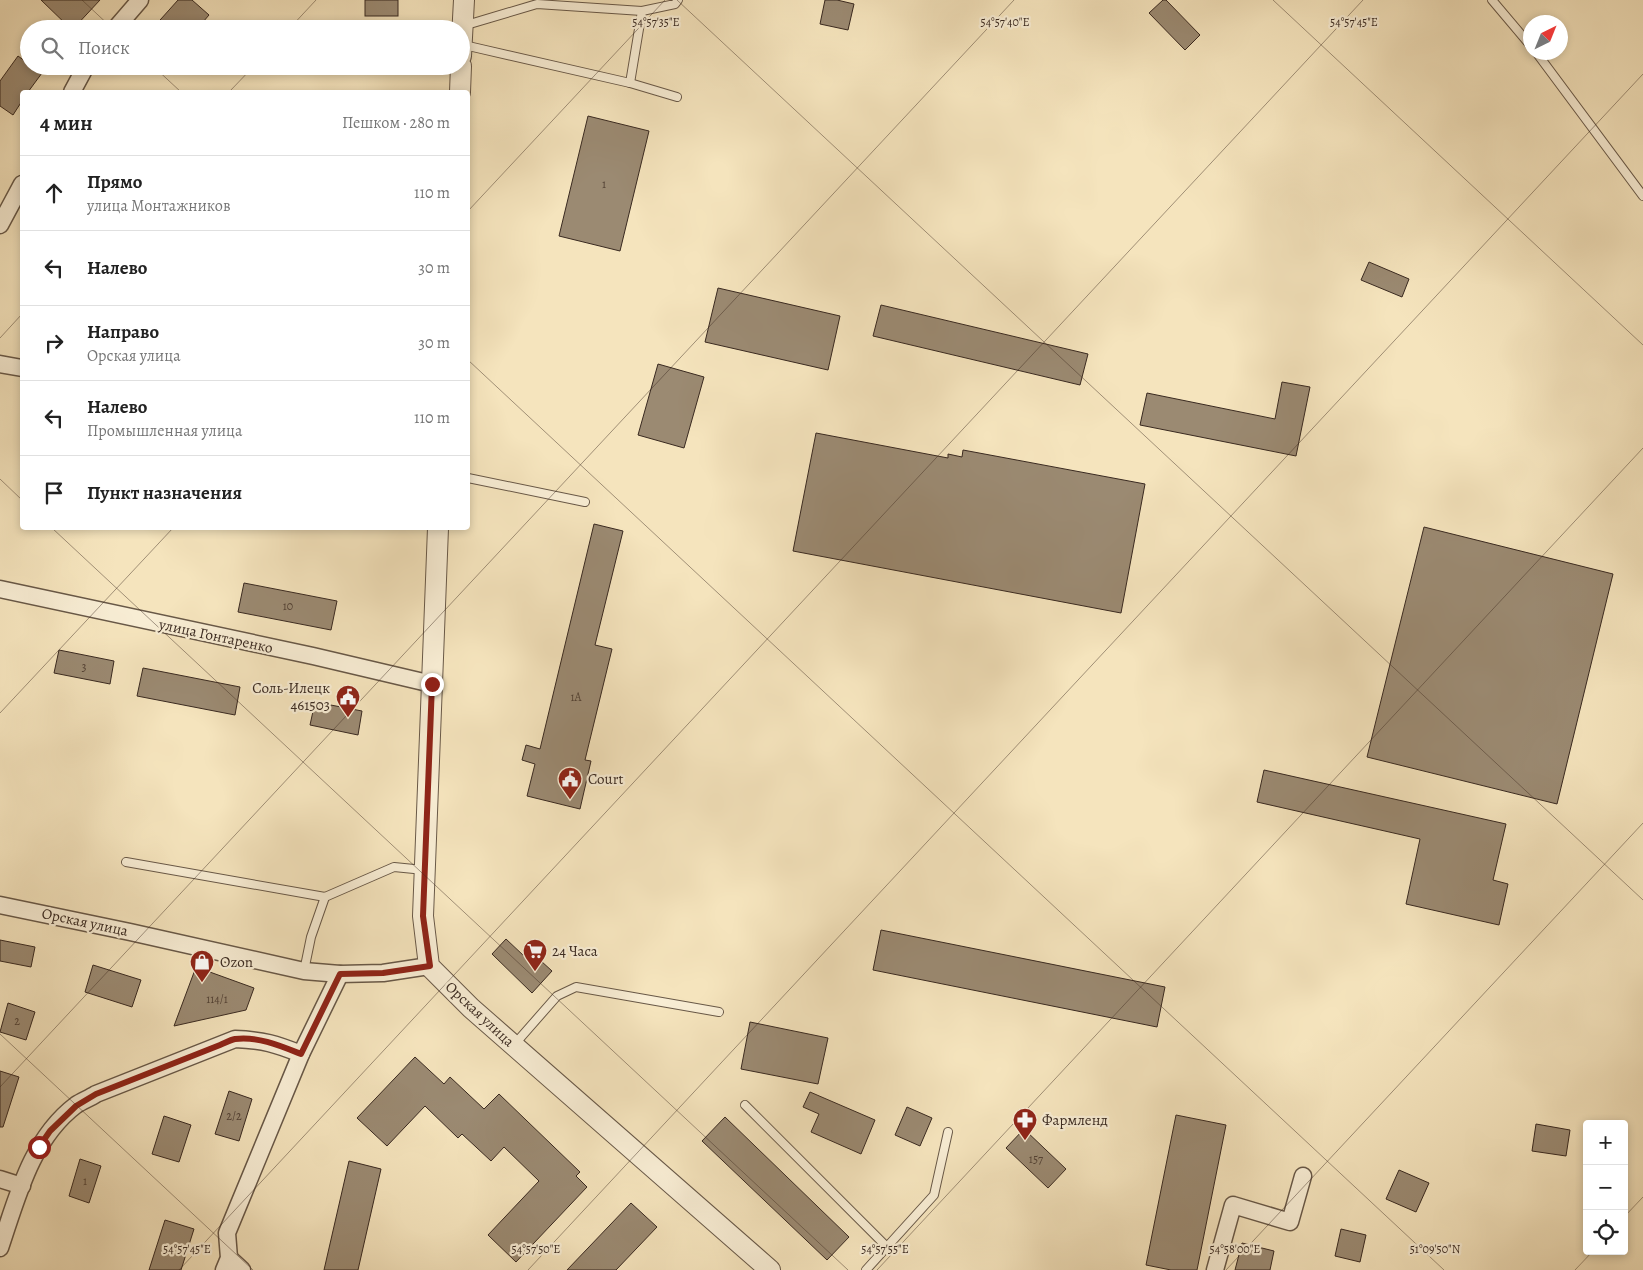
<!DOCTYPE html>
<html lang="ru">
<head>
<meta charset="utf-8">
<style>
  body { margin:0; font-family:Alegreya,serif; background:#f6f6f6; color:#222 }
  .controls { position:absolute; right:15px; bottom:15px; display:grid; overflow:hidden; border-radius:5px; box-shadow:0 2px 8px #0003 }
  .controls button { width:45px; height:45px; display:grid; place-items:center; padding:0; border:0; border-bottom:1px solid #e0e0e0; background:#fff; color:#222; font:25px sans-serif }
  .compass { position:absolute; left:1523px; top:15px; width:45px; height:45px; border-radius:50%; background:#fff; box-shadow:0 2px 8px #0003; rotate:43deg }
  .stop { position:absolute; width:15px; height:15px; margin:-11px; border:4px solid #8f2418; border-radius:50%; background:#fff }
  .stop.end { background:#8f2418; border-color:#fff; box-shadow:0 1px 5px #0008 }
  .list { margin:0; padding:0; list-style:none }
  h2 { display:flex; justify-content:space-between; align-items:center; height:65px; margin:0; padding:0 20px; font-size:21px }
  h2 small { font-size:16px; font-weight:400; color:#767676 }
  .list li { display:grid; grid-template-columns:32px 1fr auto; gap:15px; align-items:center; box-sizing:border-box; height:75px; padding:0 20px; border-top:1px solid #e0e0e0 }
  .list b { display:block; font-size:19px; white-space:nowrap }
  .list p { margin:0; font-size:16px; white-space:nowrap; color:#767676 }
  .list em { font-size:16px; font-style:normal; color:#767676 }
  .icon { flex:none; width:28px; height:28px; fill:none; stroke:currentColor; stroke-width:2; stroke-linecap:round; stroke-linejoin:round }
  .map { position:relative; flex:none; width:1643px; height:1270px; overflow:hidden }
  .search { position:absolute; background:#fff; box-shadow:0 2px 8px #0003; left:20px; top:20px; width:450px; height:55px; display:flex; align-items:center; gap:12px; box-sizing:border-box; padding:0 18px; border-radius:28px; color:#767676; font-size:19px }
  .panel { position:absolute; background:#fff; box-shadow:0 2px 8px #0003; left:20px; top:90px; width:450px; height:440px; border-radius:5px }
  .map>svg:first-child { display:block }
</style>
</head>
<body>
<div class="map">
<svg width="1643" height="1270" viewBox="0 0 1643 1270">
  <rect width="100%" height="100%" fill="#f5e4bd"/>
  <filter id="stains"><feTurbulence type="fractalNoise" baseFrequency=".004" numOctaves="4"/><feColorMatrix values="0 0 0 0 .2 0 0 0 0 .09 0 0 0 0 .02 0 0 0 .5 -.17"/></filter>
  <radialGradient id="worn" r=".72"><stop offset=".6" stop-color="#630" stop-opacity="0"/><stop offset="1" stop-color="#630" stop-opacity=".3"/></radialGradient>
  <g fill="#9b8a72" stroke="#392920">
    <path d="M41,0h59l-27,29h-2z"/>
    <path d="M178,0h14l17,15 -12,14h-45z"/>
    <rect x="365" y="0" width="33" height="16"/>
    <path d="M825,0h12l17,4 -6,26 -28,-6z"/>
    <path d="M1163,0h3l34,35 -15,15 -36,-37z"/>
    <path d="M18,56l11,8v2h3l10,7 -14,19h-6v9l-9,14 -13,-9v-25z"/>
    <path d="M588,116l61,15 -29,120 -61,-15z"/>
    <path d="M1369,262l40,17 -7,18 -41,-17z"/>
    <path d="M718,288l122,28 -12,54 -123,-28z"/>
    <path d="M881,305l207,49 -8,31 -207,-49z"/>
    <path d="M658,364l46,13 -20,71 -46,-13z"/>
    <path d="M1282,382l28,5 -14,69 -156,-31 7,-32 128,26z"/>
    <path d="M816,433l132,25v-4l14,3 1,-7 182,34 -24,129 -328,-62z"/>
    <path d="M594,524l29,7 -28,114 17,4 -27,111 6,1 -11,48 -53,-13 8,-32 -13,-4 4,-15 14,4z"/>
    <path d="M1424,527l189,47 -56,230 -190,-47z"/>
    <path d="M244,583l93,18 -6,29 -93,-18z"/>
    <path d="M59,650l55,11 -4,23 -56,-11z"/>
    <path d="M143,668l97,19 -5,28 -98,-19z"/>
    <path d="M315,702l47,9 -4,24 -48,-10z"/>
    <path d="M1264,770l242,54 -13,56 15,4 -9,41 -93,-21 14,-65 -163,-37z"/>
    <path d="M881,930l284,57 -8,40 -284,-57z"/>
    <path d="M506,939l18,17 5,-6 23,21 -20,22 -40,-39z"/>
    <path d="M0,940l35,7 -4,20 -31,-6z"/>
    <path d="M93,965l48,15 -9,27 -47,-15z"/>
    <path d="M196,967l58,21 -8,22 -72,16z"/>
    <path d="M8,1003l27,9 -9,28 -26,-8z"/>
    <path d="M750,1022l78,16 -10,46 -77,-15z"/>
    <path d="M415,1057l29,27 6,-7 34,32 15,-15 81,78 -4,4 11,11 -71,75 -28,-27 51,-54 -35,-34 -13,14 -29,-27 -4,4 -33,-32 -38,40 -30,-28z"/>
    <path d="M0,1071l19,6 -16,50h-3z"/>
    <path d="M229,1091l23,8 -13,42 -24,-7z"/>
    <path d="M810,1092l65,28 -14,34 -50,-22 8,-18 -16,-7z"/>
    <path d="M907,1107l25,11 -12,28 -25,-11z"/>
    <path d="M1176,1115l50,10 -29,145h-26l-25,-5z"/>
    <path d="M164,1116l27,9 -12,37 -27,-8z"/>
    <path d="M725,1117l124,120 -22,23 -125,-119z"/>
    <path d="M1536,1124l34,6 -4,26 -34,-5z"/>
    <path d="M1024,1129l42,40 -18,19 -42,-40z"/>
    <path d="M80,1159l21,7 -12,37 -20,-7z"/>
    <path d="M349,1161l32,8 -23,101h-34z"/>
    <path d="M1399,1170l30,13 -13,29 -30,-13z"/>
    <path d="M631,1203l26,24 -41,43h-49z"/>
    <path d="M165,1220l29,9 -13,41h-32z"/>
    <path d="M1341,1229l25,6 -6,27 -25,-6z"/>
    <path d="M1242,1243l32,8 -4,19h-35z"/>
  </g>
  <g fill="none" stroke-linecap="round" stroke-linejoin="round">
    <defs>
      <g id="service">
        <path d="M1492,0l38,45"/>
        <path d="M642,11l33,-7 3,-4"/>
        <path d="M463,26l74,-22 105,7 -12,72"/>
        <path d="M464,45l166,38 47,14"/>
        <path d="M1536,52l107,144"/>
        <path d="M468,478l117,24"/>
        <path d="M126,862l199,35 69,-30 30,3"/>
        <path d="M304,971l7,-34 14,-40"/>
        <path d="M514,1045l43,-49 19,-9 143,25"/>
        <path d="M745,1105l142,142"/>
        <path d="M866,1270l68,-75 14,-63"/>
      </g>
      <g id="minor">
        <path d="M115,29l25,-29"/>
        <path d="M72,92l14,-26"/>
        <path d="M0,225l22,-41"/>
        <path d="M0,364l22,4"/>
        <path d="M0,589l313,67 119,28"/>
        <path d="M0,905l130,27 174,39 36,3 43,-1 46,-7"/>
        <path d="M0,1179l22,7"/>
        <path d="M0,1248c17,-50 31,-109 76,-143 6,-4 14,-7 20,-11l139,-55c28,1 41,5 66,15"/>
        <path d="M229,1258l13,12"/>
        <path d="M224,1270l5,-12 -2,-25 74,-179 39,-80"/>
        <path d="M1215,1270l18,-65 57,17 13,-46"/>
      </g>
      <g id="tertiary">
        <path d="M461,56l3,-56"/>
        <path d="M460,92l1,-26"/>
        <path d="M438,528l-15,388 6,50 42,42 299,262"/>
      </g>
    </defs>
    <use href="#service" stroke="#685847" stroke-width="10"/>
    <use href="#minor" stroke="#685847" stroke-width="19"/>
    <use href="#tertiary" stroke="#685847" stroke-width="22"/>
    <use href="#service" stroke="#f8edd4" stroke-width="8"/>
    <use href="#minor" stroke="#f8edd4" stroke-width="16"/>
    <use href="#tertiary" stroke="#f8edd4" stroke-width="20"/>
  </g>
  <g fill="none" stroke-linecap="round" stroke-linejoin="round">
    <path stroke="#8f2418" stroke-width="6" d="M39,1147l11,-16 26,-25 20,-12 124,-49c5,-2 10,-5 15,-6 23,-3 46,7 66,15l39,-80 43,-1 47,-7 -7,-50 9,-232"/>
  </g>
  <path fill="none" stroke="#392920" stroke-width="1" stroke-opacity="0.45" d="M82,0l31,29M677,0l966,900M1273,0l370,345M289,29l27,-29M153,66l28,26M229,92l25,-26M468,211l197,-211M0,338l22,-24M468,360l976,910M0,479l22,21M52,528l796,742M0,713l173,-185M0,1034l253,236M0,1087l1014,-1087M1624,1217l19,-20M179,1270l1184,-1270M528,1270l1115,-1196M877,1270l766,-822M1226,1270l417,-447M1575,1270l18,-19"/>
  <defs>
    <symbol id="civic-pin" viewBox="-11 -11 22 30"><path d="M0 17L-7.5 6A9.5 9.5 0 1 1 7.5 6Z" fill="#8f2418" stroke="#f8edd4"/><path d="M-.6-6.5H3V-4.5H.6V-3L4-1V1h2V6H-6V1h2V-1L-.6-3ZM-1.2 2.5V6h2.4V2.5Z" fill="#fff"/></symbol>
    <symbol id="supermarket-pin" viewBox="-11 -11 22 30"><path d="M0 17L-7.5 6A9.5 9.5 0 1 1 7.5 6Z" fill="#8f2418" stroke="#f8edd4"/><path d="M-6-5.5h2.5l.6 2H6L4.5 2H-2.5L-4.4-4H-6ZM-1.5 3.2a1.3 1.3 0 1 0 .1 0ZM3 3.2a1.3 1.3 0 1 0 .1 0Z" fill="#fff"/></symbol>
    <symbol id="shop-pin" viewBox="-11 -11 22 30"><path d="M0 17L-7.5 6A9.5 9.5 0 1 1 7.5 6Z" fill="#8f2418" stroke="#f8edd4"/><path d="M-5-2.5h2.3a2.7 3.5 0 0 1 5.4 0H5L5.5 6h-11ZM-1.5-2.5h3a1.5 2.3 0 0 0-3 0Z" fill="#fff"/></symbol>
    <symbol id="pharmacy-pin" viewBox="-11 -11 22 30"><path d="M0 17L-7.5 6A9.5 9.5 0 1 1 7.5 6Z" fill="#8f2418" stroke="#f8edd4"/><path d="M-2-6h4v4h4v4h-4v4h-4v-4h-4v-4h4Z" fill="#fff"/></symbol>
  </defs>
  <g fill-rule="evenodd">
    <use href="#civic-pin" x="334" y="683" width="28" height="38"/>
    <use href="#civic-pin" x="556" y="765" width="28" height="38"/>
    <use href="#supermarket-pin" x="521" y="937" width="28" height="38"/>
    <use href="#shop-pin" x="188" y="948" width="28" height="38"/>
    <use href="#pharmacy-pin" x="1011" y="1106" width="28" height="38"/>
  </g>
  <g text-anchor="middle" dominant-baseline="central" stroke-width="4.5" stroke-linejoin="round" paint-order="stroke">
    <g font-size="12" fill="#524134">
      <text x="604" y="184">1</text>
      <text x="288" y="606">10</text>
      <text x="84" y="667">3</text>
      <text x="576" y="697">1А</text>
      <text x="217" y="999">114/1</text>
      <text x="17" y="1021">2</text>
      <text x="234" y="1116">2/2</text>
      <text x="1036" y="1159">157</text>
      <text x="85" y="1181">1</text>
    </g>
    <g font-size="15" fill="#392920" stroke="#f8edd4">
      <text transform="translate(216 636) rotate(12)">улица Гонтаренко</text>
      <text transform="translate(85 922) rotate(12)">Орская улица</text>
      <text transform="translate(480 1014) rotate(43)">Орская улица</text>
    </g>
    <g font-size="15" fill="#392920" stroke="#f8edd4" text-anchor="start">
      <text x="330" y="688" text-anchor="end">Соль-Илецк<tspan x="330" dy="17">461503</tspan></text>
      <text x="588" y="779">Court</text>
      <text x="552" y="951">24 Часа</text>
      <text x="220" y="962">Ozon</text>
      <text x="1042" y="1120">Фармленд</text>
    </g>
  </g>
  <g font-size="12" text-anchor="middle" fill="#392920" stroke="#f8edd4" stroke-width="4.5" stroke-linejoin="round" paint-order="stroke">
    <text x="656" y="26">54°57'35"E</text>
    <text x="1005" y="26">54°57'40"E</text>
    <text x="1354" y="26">54°57'45"E</text>
    <text x="187" y="1253">54°57'45"E</text>
    <text x="536" y="1253">54°57'50"E</text>
    <text x="885" y="1253">54°57'55"E</text>
    <text x="1235" y="1253">54°58'00"E</text>
    <text x="1435" y="1253">51°09'50"N</text>
  </g>
  <rect width="100%" height="100%" filter="url(#stains)"/>
  <rect width="100%" height="100%" fill="url(#worn)"/>
</svg>
<div class="controls">
<button>+</button>
<button>−</button>
<button><svg class="icon" aria-label="locate" viewBox="0 0 24 24"><circle cx="12" cy="12" r="6"/><path d="M12 2v4M12 18v4M2 12h4M18 12h4"/></svg></button>
</div>
<svg class="compass" viewBox="-18 -18 36 36"><path d="M0-13l5 13h-10z" fill="#e53935"/><path d="M0 13l5-13h-10z" fill="#767676"/></svg>
<div class="stop" style="left:39px;top:1147px"></div>
<div class="stop end" style="left:432px;top:684px"></div>
<div class="search"><svg class="icon" aria-label="search" viewBox="0 0 24 24"><circle cx="10" cy="10" r="6"/><path d="M15 15l6 6"/></svg>Поиск</div>
<section class="panel">
<h2>4 мин<small>Пешком · 280 m</small></h2>
<ul class="list">
<li><svg class="icon" aria-label="ahead" viewBox="0 0 24 24"><path d="M12 20V5M6 11l6-6 6 6"/></svg><div><b>Прямо</b><p>улица Монтажников</p></div><em>110 m</em></li>
<li><svg class="icon" aria-label="left" viewBox="0 0 24 24"><path d="M17 20v-9H6M10 6l-5 5 5 5"/></svg><div><b>Налево</b></div><em>30 m</em></li>
<li><svg class="icon" aria-label="right" viewBox="0 0 24 24"><path d="M7 20v-9h11M14 6l5 5-5 5"/></svg><div><b>Направо</b><p>Орская улица</p></div><em>30 m</em></li>
<li><svg class="icon" aria-label="left" viewBox="0 0 24 24"><path d="M17 20v-9H6M10 6l-5 5 5 5"/></svg><div><b>Налево</b><p>Промышленная улица</p></div><em>110 m</em></li>
<li><svg class="icon" aria-label="arrive" viewBox="0 0 24 24"><path d="M6 21V4h12l-3 4 3 4H6"/></svg><div><b>Пункт назначения</b></div></li>
</ul>
</section>
</div>
</body>
</html>
